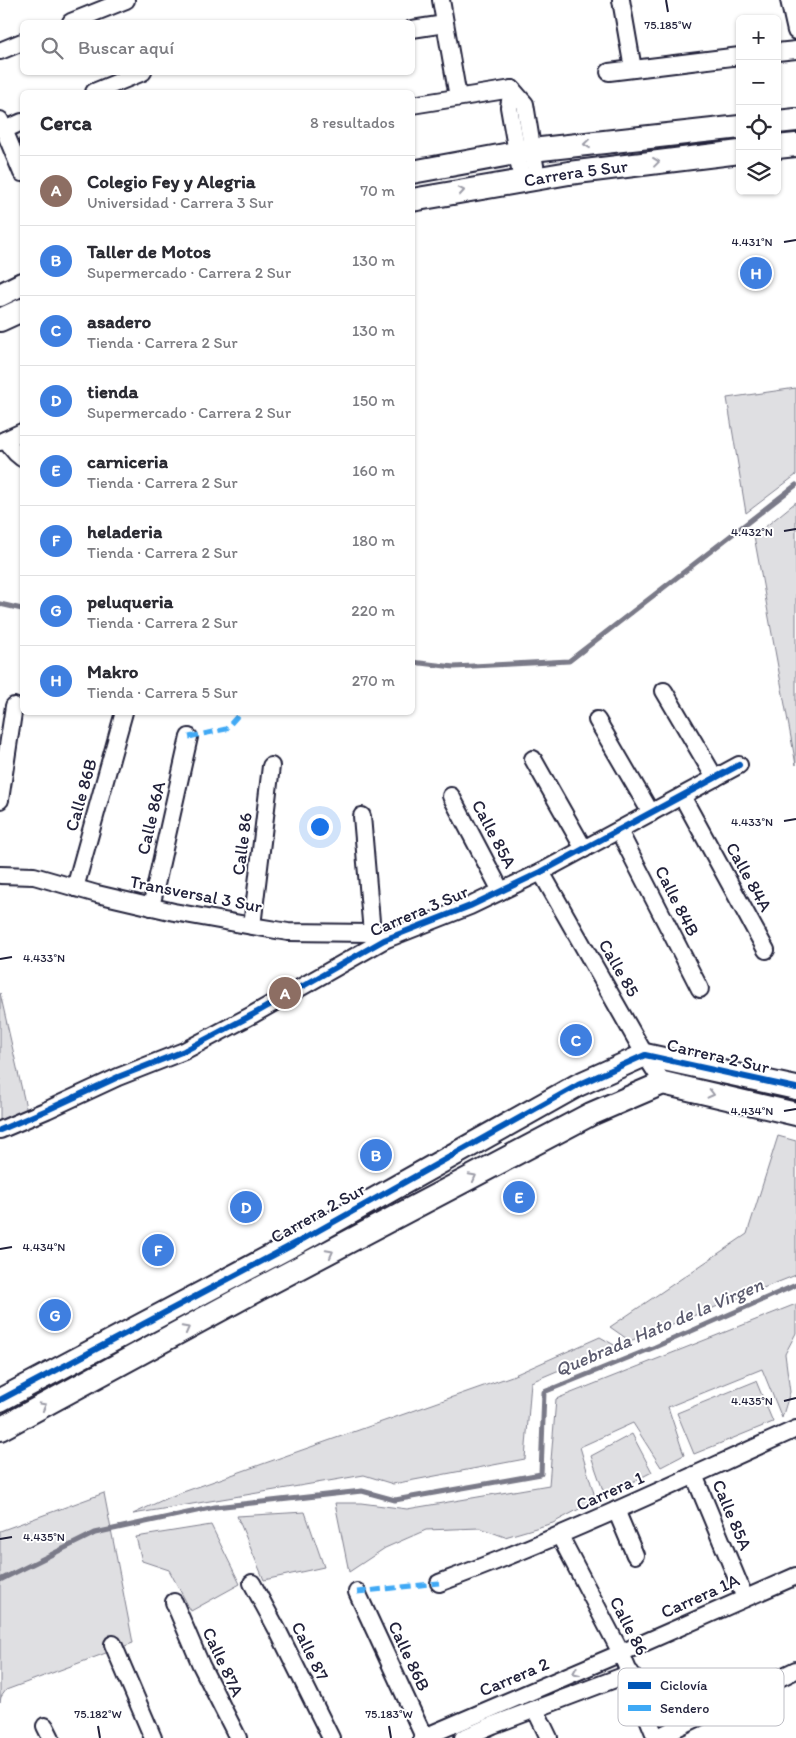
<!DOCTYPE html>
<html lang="es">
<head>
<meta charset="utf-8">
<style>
  body { margin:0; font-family:Itim,sans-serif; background:#f2f2f3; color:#2b2b33 }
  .controls { position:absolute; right:15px; top:15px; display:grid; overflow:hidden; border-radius:8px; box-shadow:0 1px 4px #0004 }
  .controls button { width:45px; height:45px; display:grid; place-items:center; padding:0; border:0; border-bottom:1px solid #e1e1e2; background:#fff; color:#2b2b33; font:25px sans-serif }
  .you { position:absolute; left:319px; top:826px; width:18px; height:18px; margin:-12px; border:4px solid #fff; border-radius:50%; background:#1a73e8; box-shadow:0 0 0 8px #1a73e833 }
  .badge { display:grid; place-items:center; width:32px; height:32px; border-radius:50%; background:#22223b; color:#fff; font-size:16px; font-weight:700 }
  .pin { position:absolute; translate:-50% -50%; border:2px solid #fff; box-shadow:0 1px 5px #0006 }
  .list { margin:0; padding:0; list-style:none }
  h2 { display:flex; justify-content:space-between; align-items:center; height:65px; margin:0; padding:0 20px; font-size:21px }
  h2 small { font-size:16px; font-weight:400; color:#7c7c81 }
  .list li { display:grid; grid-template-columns:32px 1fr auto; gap:15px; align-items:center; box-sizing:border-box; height:70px; padding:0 20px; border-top:1px solid #e1e1e2 }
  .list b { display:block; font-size:19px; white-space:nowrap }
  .list p { margin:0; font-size:16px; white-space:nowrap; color:#7c7c81 }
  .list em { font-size:16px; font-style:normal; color:#7c7c81 }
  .icon { flex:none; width:28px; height:28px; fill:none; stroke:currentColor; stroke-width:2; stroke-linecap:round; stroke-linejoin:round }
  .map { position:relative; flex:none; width:796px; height:1738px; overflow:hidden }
  .search { position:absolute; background:#fff; box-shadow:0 1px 4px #0004; left:20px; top:20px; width:395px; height:55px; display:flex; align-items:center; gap:12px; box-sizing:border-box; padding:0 18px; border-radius:8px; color:#7c7c81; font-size:19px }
  .panel { position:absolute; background:#fff; box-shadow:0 1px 4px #0004; left:20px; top:90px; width:395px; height:625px; border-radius:8px }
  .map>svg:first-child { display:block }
</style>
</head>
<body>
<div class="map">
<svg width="796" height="1738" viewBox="0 0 796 1738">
  <rect width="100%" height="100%" fill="#fff"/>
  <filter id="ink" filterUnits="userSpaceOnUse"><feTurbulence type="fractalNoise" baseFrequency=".02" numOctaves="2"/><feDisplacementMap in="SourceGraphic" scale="10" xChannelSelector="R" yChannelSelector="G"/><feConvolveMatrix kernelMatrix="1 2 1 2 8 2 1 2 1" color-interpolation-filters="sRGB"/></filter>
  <g filter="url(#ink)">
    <g fill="#dfdfe2" stroke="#80808e">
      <path d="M796,388v87l-50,38 -19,-115z"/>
      <path d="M796,502v263l-42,-229z"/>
      <path d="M0,993l27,119 -27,13z"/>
      <path d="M778,1136l18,5v134l-166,66 -20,-14 137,-93z"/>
      <path d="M796,1304v29l-11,21 5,38 -8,26 -20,-49 -94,38 16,48 -23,12 -28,-44 -53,24 16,53 -43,23 -48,14 -25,-9 -54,2 -41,18 -36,24 -14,-69h26l46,6 142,-24 7,-86z"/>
      <path d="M600,1337l16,9 -85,36 -6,77 -132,25 -29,-9 -231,39 36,-17 343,-121z"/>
      <path d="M756,1381l17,41 -79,32 -17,-41z"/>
      <path d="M632,1434l20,38 -47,24 -14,-40z"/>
      <path d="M104,1493l29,150 -127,47 -5,7 -1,5v-171z"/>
      <path d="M305,1512l19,55 -60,13 -27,-64z"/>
      <path d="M211,1525l29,59 -49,27 -22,-41 -27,-9 -6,-24z"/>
    </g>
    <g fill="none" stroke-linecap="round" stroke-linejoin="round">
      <g stroke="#7a7a88" stroke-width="5">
        <path d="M0,604l22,5"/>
        <path d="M412,662l42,5 115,-6 227,-176"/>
        <path d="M0,1580l95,-47 120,-26 147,-16 33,9 146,-26 3,-82 111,-45 141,-62"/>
      </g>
      <defs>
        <g id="street">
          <path d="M441,0l17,97"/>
          <path d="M621,0l12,69"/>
          <path d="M789,0l7,31"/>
          <path d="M71,22l55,-22"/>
          <path d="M412,29l33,-5"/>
          <path d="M0,51l22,-9"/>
          <path d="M777,52l19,-2"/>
          <path d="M609,72l131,-16"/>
          <path d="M512,89l13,15 12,74"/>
          <path d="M512,89l-3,18 13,74"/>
          <path d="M94,92l49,-20"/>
          <path d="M412,105l100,-16"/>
          <path d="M0,120l22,53"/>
          <path d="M4,130l18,-8"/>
          <path d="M5,440l11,13 6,5"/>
          <path d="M0,442l22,-10"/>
          <path d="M664,691l51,87"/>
          <path d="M597,720l54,93"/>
          <path d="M533,759l51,90"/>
          <path d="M451,796l50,95"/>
          <path d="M682,796l84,154"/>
          <path d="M0,800l14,-94"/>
          <path d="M362,816l10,117"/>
          <path d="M619,831l81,158"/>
          <path d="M541,872l104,183 18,28"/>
          <path d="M0,875l34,1 63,18 77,18 78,14 36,6 84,1 12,7"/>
          <path d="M75,888l49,-176"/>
          <path d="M151,907l38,-170"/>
          <path d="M252,926l19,-160"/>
          <path d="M0,1130l47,-20 71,-33 66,-26 68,-36 132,-75 86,-34 71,-34 198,-107"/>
          <path d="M694,1475l51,123"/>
          <path d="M616,1510l19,45"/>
          <path d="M560,1536l61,117 35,85"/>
          <path d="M252,1583l26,48 53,107"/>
          <path d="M439,1583c122,-45 239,-101 357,-154"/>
          <path d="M357,1592l67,145"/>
          <path d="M174,1602l27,63 37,73"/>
          <path d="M113,1644l40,94"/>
          <path d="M535,1709l14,29"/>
          <path d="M45,1726l6,12"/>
          <path d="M422,1738l199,-85 175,-77"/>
          <path d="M463,1738l30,-13 138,-52"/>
          <path d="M656,1738l140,-68"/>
        </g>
        <g id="secondary">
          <path d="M777,122l19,-2"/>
          <path d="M777,147l19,-2"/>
          <path d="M412,172l120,-22 208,-23"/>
          <path id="s1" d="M412,200l157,-27 171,-21"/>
          <path d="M0,295l22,-11"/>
          <path d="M0,320l22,-10"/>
          <path d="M0,1400l298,-158 280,-157 67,-30 151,33"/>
          <path d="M0,1429l251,-136 340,-179 72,-31 133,31"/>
        </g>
      </defs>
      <use href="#street" stroke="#22223b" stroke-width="20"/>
      <use href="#secondary" stroke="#22223b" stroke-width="26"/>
      <use href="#street" stroke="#fff" stroke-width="16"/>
      <use href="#secondary" stroke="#fff" stroke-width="22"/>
      <g stroke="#3fa9f5" stroke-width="5" stroke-dasharray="10 5" stroke-linecap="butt">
        <path d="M189,737l37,-8 15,-17"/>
        <path d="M357,1592l82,-9"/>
      </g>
      <defs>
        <g id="cycleway">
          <path d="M0,1130l47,-20 71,-33 66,-26 68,-36 132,-75 86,-34 71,-34 198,-107"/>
          <path d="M0,1400l298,-158 280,-157 67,-30 151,33"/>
        </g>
      </defs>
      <use href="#cycleway" stroke="#fff" stroke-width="9"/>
      <use href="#cycleway" stroke="#0057b8" stroke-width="6"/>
    </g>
    <defs><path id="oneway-chevron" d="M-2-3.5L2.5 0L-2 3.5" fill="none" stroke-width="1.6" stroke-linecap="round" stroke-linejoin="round" transform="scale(1.25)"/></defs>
    <g stroke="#9c9ca7">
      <use href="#oneway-chevron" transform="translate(587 144) rotate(174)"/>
      <use href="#oneway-chevron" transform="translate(656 162) rotate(-7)"/>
      <use href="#oneway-chevron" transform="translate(461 191) rotate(-10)"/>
      <use href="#oneway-chevron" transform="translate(711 1094) rotate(14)"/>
      <use href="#oneway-chevron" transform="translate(473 1177) rotate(-28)"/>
      <use href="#oneway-chevron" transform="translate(330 1253) rotate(-28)"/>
      <use href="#oneway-chevron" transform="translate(186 1329) rotate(-28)"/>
      <use href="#oneway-chevron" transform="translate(43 1406) rotate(-28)"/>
      <use href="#oneway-chevron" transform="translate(576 1672) rotate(157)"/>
    </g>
  </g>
  <path fill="none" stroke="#22223b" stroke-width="2" d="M666,0l2,12M784,242l12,-2M784,531l12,-2M784,821l12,-2M0,959l12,-2M784,1111l12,-2M0,1249l12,-2M784,1401l12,-3M0,1539l12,-2M98,1726l2,12M389,1726l2,12"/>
  <g text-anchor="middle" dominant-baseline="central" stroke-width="4" stroke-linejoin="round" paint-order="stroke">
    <g font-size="18" fill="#22223b" stroke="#fff">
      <text stroke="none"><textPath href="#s1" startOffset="166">Carrera 5 Sur</textPath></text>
      <text transform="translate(81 795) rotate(-74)">Calle 86B</text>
      <text transform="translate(151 818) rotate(-77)">Calle 86A</text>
      <text transform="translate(494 834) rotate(62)">Calle 85A</text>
      <text transform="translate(242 844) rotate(-83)">Calle 86</text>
      <text transform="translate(749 877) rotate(61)">Calle 84A</text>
      <text transform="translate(196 894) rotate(11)">Transversal 3 Sur</text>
      <text transform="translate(677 901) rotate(63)">Calle 84B</text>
      <text transform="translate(419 911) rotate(-23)">Carrera 3 Sur</text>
      <text transform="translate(619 968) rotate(60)">Calle 85</text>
      <text transform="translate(718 1056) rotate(13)">Carrera 2 Sur</text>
      <text transform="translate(318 1213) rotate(-29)">Carrera 2 Sur</text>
      <text transform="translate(610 1491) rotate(-24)">Carrera 1</text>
      <text transform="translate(732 1515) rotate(67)">Calle 85A</text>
      <text transform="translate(700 1596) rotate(-24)">Carrera 1A</text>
      <text transform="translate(629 1626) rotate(63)">Calle 86</text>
      <text transform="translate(310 1651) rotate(64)">Calle 87</text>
      <text transform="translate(409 1656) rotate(65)">Calle 86B</text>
      <text transform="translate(223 1662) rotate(65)">Calle 87A</text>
      <text transform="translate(514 1677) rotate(-23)">Carrera 2</text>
    </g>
    <g font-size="19" font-style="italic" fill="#5c5c6f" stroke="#fff">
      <text transform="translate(659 1327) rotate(-23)">Quebrada Hato de la Virgen</text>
    </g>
  </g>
  <rect x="618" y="1668" width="166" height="58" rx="8" fill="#fff" stroke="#bdbdc4" stroke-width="1"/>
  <rect x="628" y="1682" width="23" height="7" fill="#0057b8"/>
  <rect x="628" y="1705" width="23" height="6" fill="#3fa9f5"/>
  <g font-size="14" fill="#22223b">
    <text x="660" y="1690">Ciclovía</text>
    <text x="660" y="1713">Sendero</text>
  </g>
  <g font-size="12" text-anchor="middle" fill="#22223b" stroke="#fff" stroke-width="4" stroke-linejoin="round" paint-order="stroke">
    <text x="668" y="29">75.185°W</text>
    <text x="752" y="246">4.431°N</text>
    <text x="752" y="536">4.432°N</text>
    <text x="752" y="826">4.433°N</text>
    <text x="44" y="962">4.433°N</text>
    <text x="752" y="1115">4.434°N</text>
    <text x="44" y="1251">4.434°N</text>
    <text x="752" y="1405">4.435°N</text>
    <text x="44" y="1541">4.435°N</text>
    <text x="98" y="1718">75.182°W</text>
    <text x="389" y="1718">75.183°W</text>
  </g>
</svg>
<div class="controls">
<button>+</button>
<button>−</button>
<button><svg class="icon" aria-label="locate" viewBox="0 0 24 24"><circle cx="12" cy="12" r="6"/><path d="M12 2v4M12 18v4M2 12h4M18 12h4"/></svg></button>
<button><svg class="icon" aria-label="layers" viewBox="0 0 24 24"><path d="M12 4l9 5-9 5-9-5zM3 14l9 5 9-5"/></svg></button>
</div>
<div class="you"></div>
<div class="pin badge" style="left:285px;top:993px;background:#8d6e63">A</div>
<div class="pin badge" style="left:376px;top:1155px;background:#3f7fe0">B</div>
<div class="pin badge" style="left:576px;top:1040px;background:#3f7fe0">C</div>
<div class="pin badge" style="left:246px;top:1207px;background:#3f7fe0">D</div>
<div class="pin badge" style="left:519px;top:1197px;background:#3f7fe0">E</div>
<div class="pin badge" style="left:158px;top:1250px;background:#3f7fe0">F</div>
<div class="pin badge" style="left:55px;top:1315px;background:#3f7fe0">G</div>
<div class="pin badge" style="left:756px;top:273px;background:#3f7fe0">H</div>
<div class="search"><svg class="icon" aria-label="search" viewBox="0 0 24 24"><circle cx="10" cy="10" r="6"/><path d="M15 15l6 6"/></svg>Buscar aquí</div>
<section class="panel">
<h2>Cerca<small>8 resultados</small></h2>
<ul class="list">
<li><span class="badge" style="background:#8d6e63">A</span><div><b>Colegio Fey y Alegria</b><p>Universidad · Carrera 3 Sur</p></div><em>70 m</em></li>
<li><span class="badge" style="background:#3f7fe0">B</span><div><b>Taller de Motos</b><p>Supermercado · Carrera 2 Sur</p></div><em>130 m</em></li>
<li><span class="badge" style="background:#3f7fe0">C</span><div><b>asadero</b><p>Tienda · Carrera 2 Sur</p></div><em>130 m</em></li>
<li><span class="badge" style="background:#3f7fe0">D</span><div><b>tienda</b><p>Supermercado · Carrera 2 Sur</p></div><em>150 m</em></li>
<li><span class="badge" style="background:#3f7fe0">E</span><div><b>carniceria</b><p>Tienda · Carrera 2 Sur</p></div><em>160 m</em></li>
<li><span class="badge" style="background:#3f7fe0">F</span><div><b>heladeria</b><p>Tienda · Carrera 2 Sur</p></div><em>180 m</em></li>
<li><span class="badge" style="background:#3f7fe0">G</span><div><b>peluqueria</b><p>Tienda · Carrera 2 Sur</p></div><em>220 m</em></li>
<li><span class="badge" style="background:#3f7fe0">H</span><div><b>Makro</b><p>Tienda · Carrera 5 Sur</p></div><em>270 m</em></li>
</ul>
</section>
</div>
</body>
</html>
